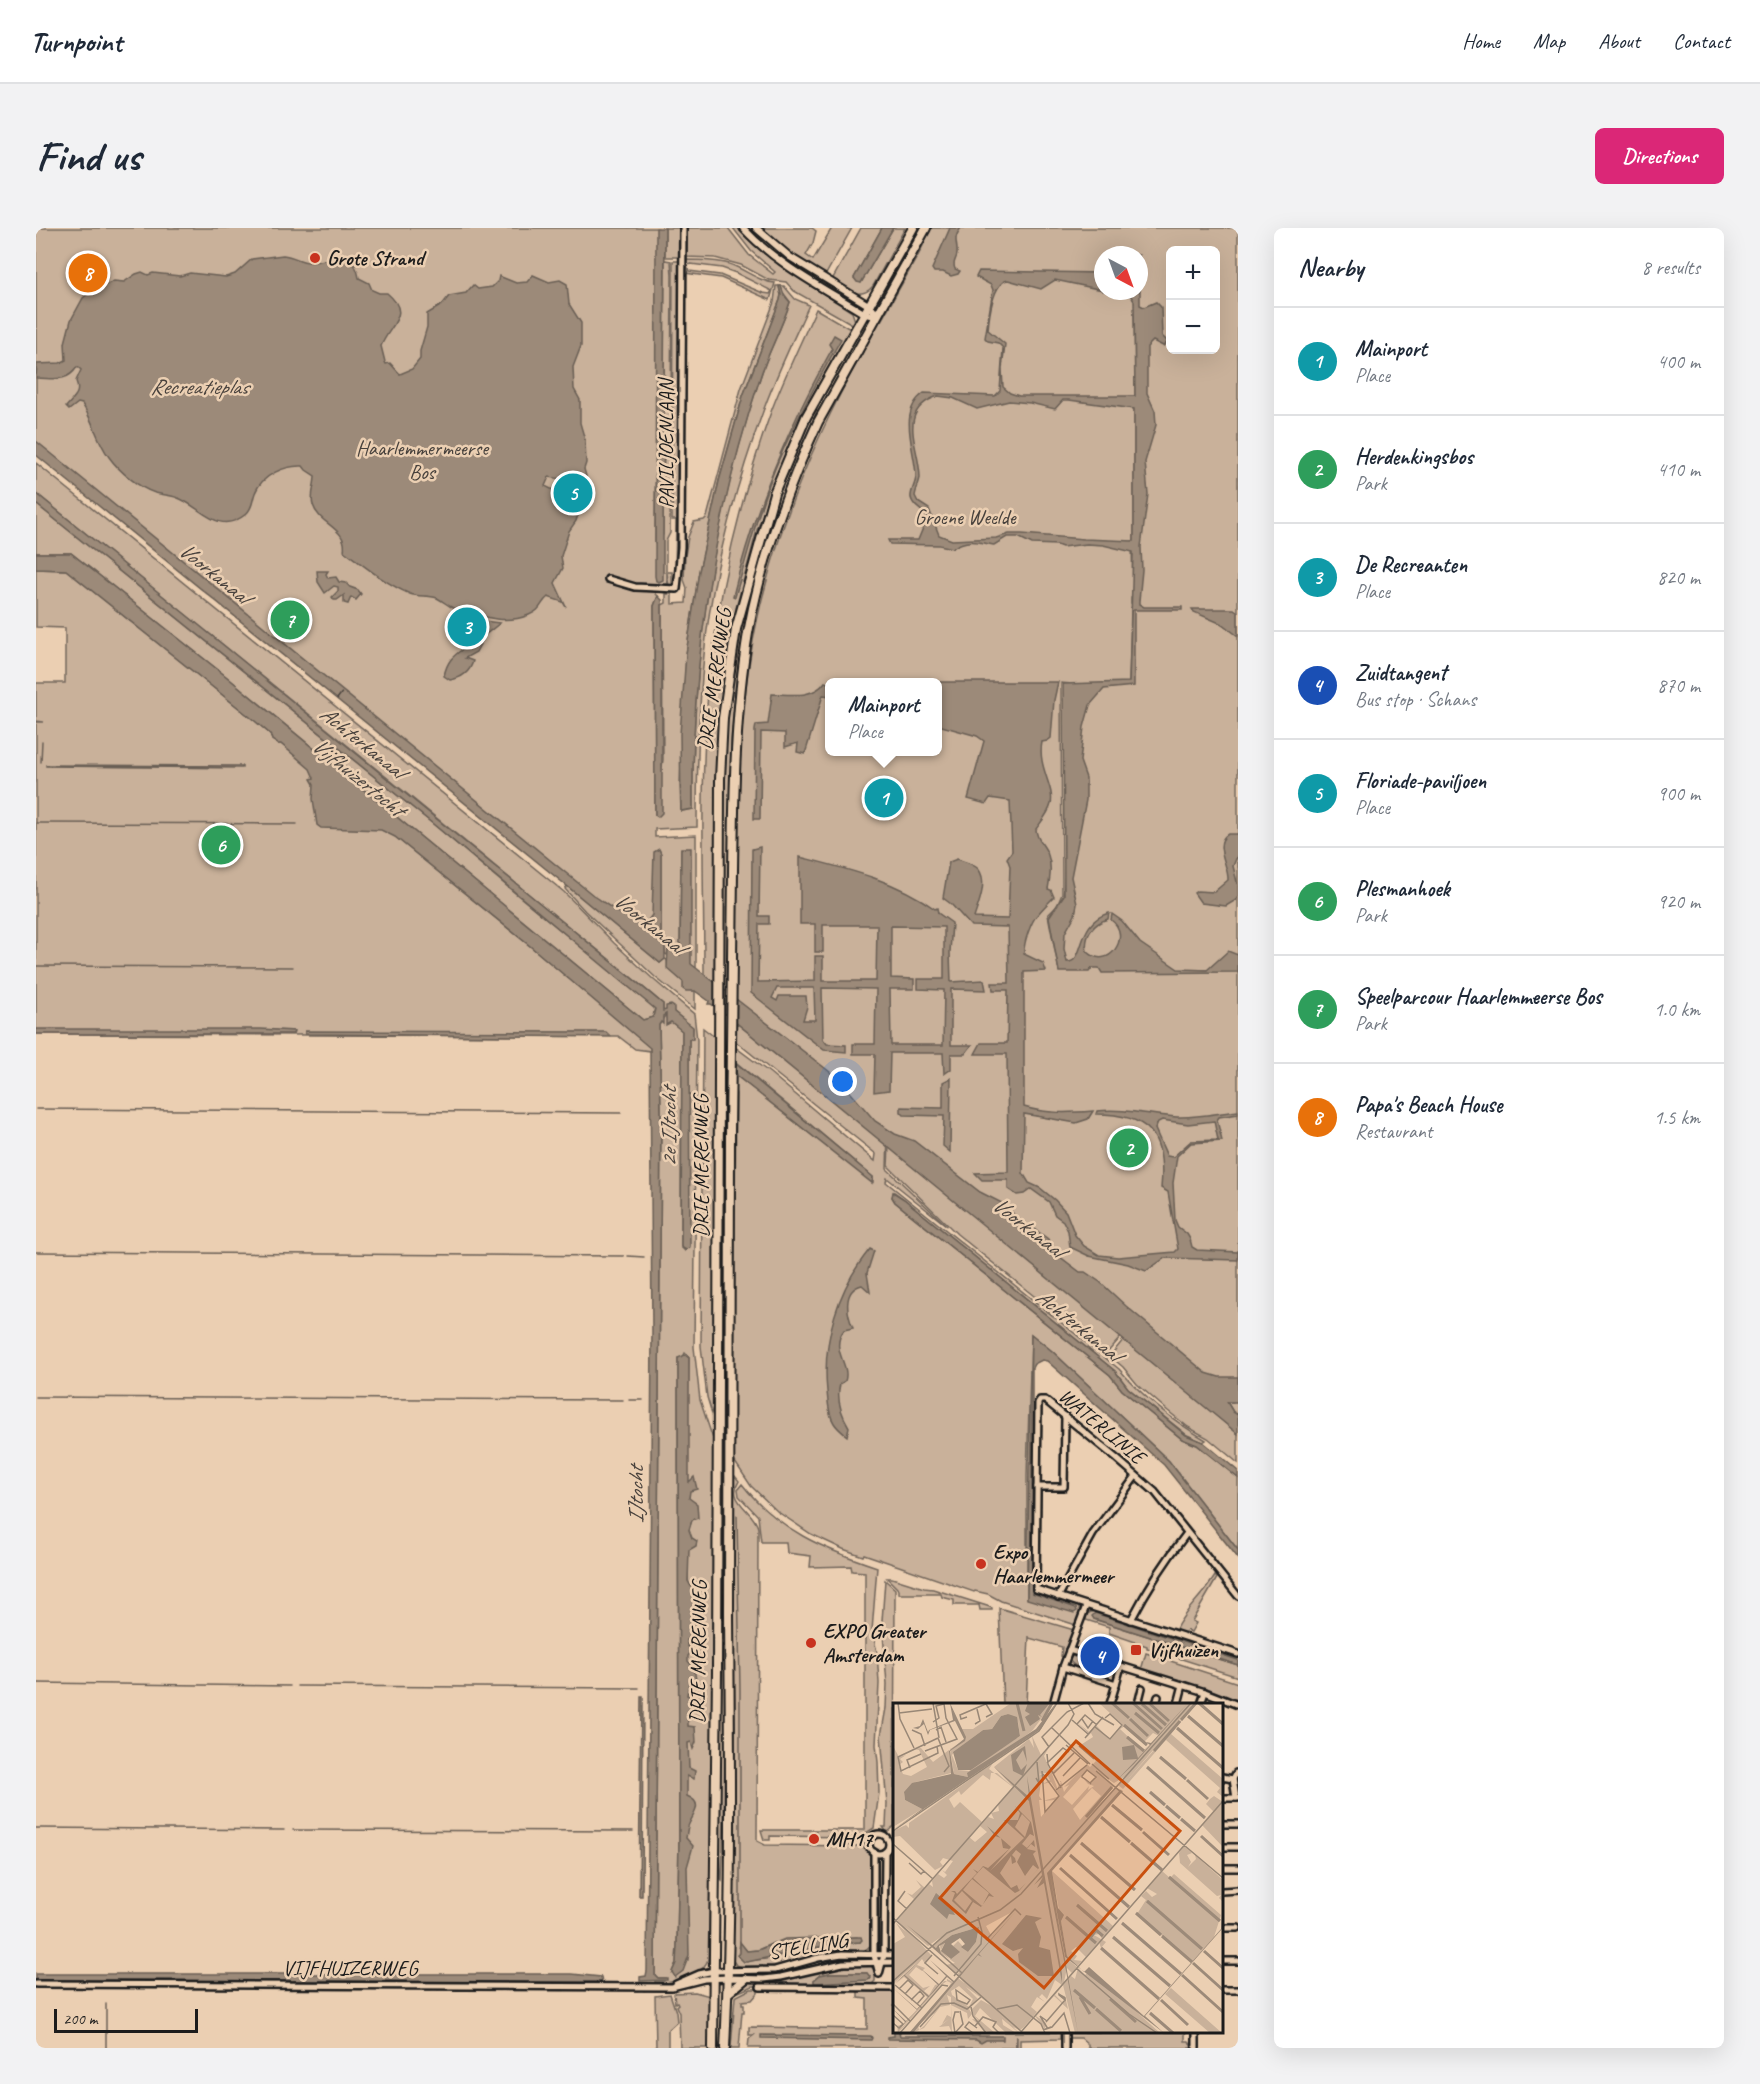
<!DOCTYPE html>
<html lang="en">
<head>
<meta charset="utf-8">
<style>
  body { margin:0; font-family:Caveat,sans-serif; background:#f2f2f3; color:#1f2937 }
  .controls { position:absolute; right:18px; top:18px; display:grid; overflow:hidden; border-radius:9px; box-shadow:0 6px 24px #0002 }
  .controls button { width:54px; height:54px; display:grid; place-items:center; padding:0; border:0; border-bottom:2px solid #e0e1e3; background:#fff; color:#1f2937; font:30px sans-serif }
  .compass { position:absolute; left:1058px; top:18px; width:54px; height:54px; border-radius:50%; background:#fff; box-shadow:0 6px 24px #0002; rotate:139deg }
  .scale { position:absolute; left:18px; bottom:15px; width:144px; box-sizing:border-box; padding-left:6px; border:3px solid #1c1c1c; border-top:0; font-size:16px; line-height:21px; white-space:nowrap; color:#1c1c1c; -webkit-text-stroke:4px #ebcfb2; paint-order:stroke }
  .you { position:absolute; left:807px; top:854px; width:21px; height:21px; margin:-15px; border:4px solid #fff; border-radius:50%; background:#1a73e8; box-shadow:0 0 0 9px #1a73e833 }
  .badge { display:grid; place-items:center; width:39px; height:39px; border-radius:50%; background:#db2777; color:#fff; font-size:20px; font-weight:700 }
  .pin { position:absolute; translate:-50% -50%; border:3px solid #fff; box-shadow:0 2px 6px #0006 }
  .popup { position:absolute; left:789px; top:450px; width:117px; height:78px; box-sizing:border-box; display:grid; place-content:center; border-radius:9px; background:#fff; filter:drop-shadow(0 2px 4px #0005); font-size:20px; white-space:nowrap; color:#747a83 }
  .popup b { font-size:22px; color:#1f2937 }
  .popup::after { content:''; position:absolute; left:50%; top:100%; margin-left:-12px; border:12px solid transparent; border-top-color:#fff }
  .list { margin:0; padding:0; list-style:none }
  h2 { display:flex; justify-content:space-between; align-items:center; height:78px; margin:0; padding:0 24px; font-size:26px }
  h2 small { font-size:20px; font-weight:400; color:#747a83 }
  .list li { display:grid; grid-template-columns:39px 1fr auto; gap:18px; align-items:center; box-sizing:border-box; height:108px; padding:0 24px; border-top:2px solid #e0e1e3 }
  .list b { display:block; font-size:22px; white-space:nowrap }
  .list p { margin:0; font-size:20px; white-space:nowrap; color:#747a83 }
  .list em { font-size:20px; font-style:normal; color:#747a83 }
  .map { position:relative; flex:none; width:1202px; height:1820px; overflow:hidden; border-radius:9px }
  header { display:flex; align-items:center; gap:36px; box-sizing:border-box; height:84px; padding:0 30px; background:#fff; border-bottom:2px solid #e0e1e3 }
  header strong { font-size:28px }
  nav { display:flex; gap:33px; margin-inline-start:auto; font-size:21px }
  .intro { display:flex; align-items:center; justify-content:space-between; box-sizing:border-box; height:144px; padding:0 36px }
  h1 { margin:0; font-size:42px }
  .button { padding:15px 27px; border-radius:9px; background:#db2777; color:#fff; font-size:21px; font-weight:700 }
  main { display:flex; gap:36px; padding:0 36px }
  aside { flex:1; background:#fff; border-radius:9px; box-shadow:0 6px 24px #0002 }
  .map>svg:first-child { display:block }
</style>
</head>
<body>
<header>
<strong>Turnpoint</strong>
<nav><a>Home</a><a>Map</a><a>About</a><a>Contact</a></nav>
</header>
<div class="intro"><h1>Find us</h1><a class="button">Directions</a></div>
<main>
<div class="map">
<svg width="1202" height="1820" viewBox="0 0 1202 1820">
  <rect width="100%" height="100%" fill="#ebcfb2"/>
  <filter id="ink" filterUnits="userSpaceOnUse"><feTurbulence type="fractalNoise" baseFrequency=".0167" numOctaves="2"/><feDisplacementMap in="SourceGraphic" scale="12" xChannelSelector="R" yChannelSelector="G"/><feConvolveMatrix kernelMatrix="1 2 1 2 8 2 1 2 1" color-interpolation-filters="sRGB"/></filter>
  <g filter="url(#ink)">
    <g fill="#c9b19a" stroke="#72665b" stroke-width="1.5" fill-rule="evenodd">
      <path d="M0,0h622l-3,315 8,-8 2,-275 6,1 1,15 -2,257 -4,8v31h6v14h-3l-2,-13v13h-11v8l2,2 -4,10 1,209 8,-55 -1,-155 4,-2v-9h6v10l14,-1 1,-15 -3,-8 1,-24 3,-19 6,-15 10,-2 3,-3 34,-128 33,-87 2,-16h8l11,13 14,6c-15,33 -31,66 -44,101 -32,86 -56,179 -63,271 -4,50 -5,100 -5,150l-42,2v8l41,-2v133l-6,-4 -9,-116 -1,108 -12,-7 -1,6 -2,-1v-7l-4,-5v-88l-2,-5 -5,81 -44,-18 -574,-468zM743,59l11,15c-8,26 -22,50 -30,76 -47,139 -69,285 -67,431l-12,2 -1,-26 6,-131 13,-82 20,-91 24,-85 37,-96 1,-5z"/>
      <path d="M629,0h14l2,29h-16z"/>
      <path d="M650,0h42l21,27 24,19 2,-2 -24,-21 -18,-23h7l39,37 73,47 3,9 -1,4 -60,-34 -8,-9 -17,-2 -28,-15 -26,-7 -29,-1z"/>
      <path d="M724,0h52l4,3 -3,12 -7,12 7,5 19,-32h20l-27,48 -33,-20z"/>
      <path d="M825,0h21l-28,50 7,5 32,-55h12l-32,58c-13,16 -28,2 -41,-6z"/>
      <path d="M879,0h7l-39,73 -7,4 -3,-1z"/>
      <path d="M895,0h307v742l-138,-1 138,2v444l-5,-3 -6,-10h5l-204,-172 -50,-38 -90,-61 -1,38 60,57 -60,-48 -1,4 233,187c24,28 54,52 87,71l-3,2 -16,-7 -59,-47 -13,-17 -211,-172 -10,-7 -2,5 3,5 215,173 12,15 60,49 15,6 41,33v72l-69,-89 -117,-110 -21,-17 -4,142v122l48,10 -43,-14 3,-194 -1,190 44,15 2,8 -4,12 -75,-24 -13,-7 -13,-3 -1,1 -110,-38 -1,2 -20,-7 -32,-15 -33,-22 -27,-26 -18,-27 3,-365 -4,-15 3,-32 35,26 105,88 1,-7 -142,-114v-19l142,115 -142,-139 3,-149 -3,-3 1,-9h3v-8l-3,-1 1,-17 2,-1c1,-56 5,-113 15,-168 19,-102 59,-199 110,-289l-1,-3 6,-10 2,1 2,-4 -2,-2 7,-13h4l39,-69zM1134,22h46v100h-46zM1067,27h36v36h-36zM1106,79h3l-11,296h-3v-5h2l-1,-57h2v-132l-2,-13h3l-1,-84zM1095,379v78l-59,2 -11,271 15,10 -17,3 -11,-56 9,-9 5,-12 -1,-211 24,2 44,-2zM794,454h108v70h-108zM701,835l136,114v5l-135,-105z"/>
      <path d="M649,32c15,0 30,0 44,4 16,5 30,18 46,19l-5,17 -49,-22 -36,-5zM655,36l31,4 14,5 36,18 -2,3 -7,-1 -43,-18 -31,-4 -2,-6z"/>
      <path d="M637,33h7l-2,310h-3l1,-51h-4z"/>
      <path d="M780,81l36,21 -54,96 -15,34 -26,70 -21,78 -12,74 -5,46 -4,255 -11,-9c0,-98 -5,-202 6,-300 10,-90 31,-179 62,-265 13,-34 29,-67 44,-100z"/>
      <path d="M788,164l-53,136 -22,81 -12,63 -6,68 -3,253 -6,-5 2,-231 6,-76 13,-77 41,-131z"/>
      <path d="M0,235l528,429 50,51 40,37 40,34 3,26 -3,307 6,53 13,39 -1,379 -4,141c-5,18 -37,24 -53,25v-3h9l1,-3h-7l-3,-3 6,-864 -2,-86 7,-11 1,10 5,-2 10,9 -1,216 4,4 2,-3 2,-210 3,1 1,-11 -19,-16 -8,-2 -3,2v-8c-47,-40 -96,-78 -144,-118 -160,-133 -322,-261 -483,-393zM649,1125l4,4 -2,113 2,34 3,16 -4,11 -1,34 6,71 -6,3v22l4,16 -3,4 -2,40 2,5 -3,114 3,114v6l-16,12 4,-9 1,-17 2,-106 -1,-482 5,-1z"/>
      <path d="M0,276l397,320 82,69 140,114 -2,10 -10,3 -416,-343 -156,-124h-35z"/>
      <path d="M0,341l30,1 189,151 15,13 2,6 6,4h3l249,202 106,89 14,12 1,4 -16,-2 -17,-13 -582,-2v-312h8l-8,-1v-38h29v-55l-29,-1z"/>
      <path d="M531,658l93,77 5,-4 2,1 1,8 16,14v6l3,2 8,1v18l-40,-32 -70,-66 -20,-22z"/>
      <path d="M686,783l6,5 -1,538 -3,262 -2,65 -1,-1 -2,-74z"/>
      <path d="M667,800l13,10 -3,379 -6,-20 -6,-51z"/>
      <path d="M853,919l232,190 -15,17 -149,-120 -69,-68z"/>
      <path d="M1088,1111l114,95v29l-30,-25 -20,-11 -20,-16 -31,-27 -14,-17 -13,-11z"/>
      <path d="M695,1243l8,10c-13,21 15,29 19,47l-1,313 8,4 96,1 7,5 4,8 -1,84c-5,15 -32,8 -46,11 -20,5 -68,20 -86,12 -5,-1 -6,-6 -8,-10l4,-229zM821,1709l3,5 -27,2 -67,15 -19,2 -9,-5 2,-13 7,8 11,-1 15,-7z"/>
      <path d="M706,1256c36,46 81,65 135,83l-5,64 5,21 2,31 -3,62 2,17 1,31 -5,35 -8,5 -3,8h-6v-4l-87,-1v4h-6l-3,-10h104v-258l-13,-1 -1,-5 -41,1 1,-11 -24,-3 -1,-11h-25l-3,-26 -19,-20 -1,-7z"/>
      <path d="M1179,1348l2,2 -25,43 4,2 -5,9 -4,-2 -3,4 -9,-3c9,-21 28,-35 40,-55z"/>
      <path d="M851,1350h5l32,10 9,1 54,17 5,2v2h-12l-1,-5h-25v-5l-12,-3 -1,-3h-42v-4z"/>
      <path d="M849,1352l10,9 -1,237 -7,6 -4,-5h3l1,-23 -6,-68 5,-28 1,-24 -5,-63z"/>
      <path d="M963,1380l75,22 -10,26h-3l1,-9 -33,-9v-2l-3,68h-23z"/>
      <path d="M1059,1382l85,29h2l56,18v3l-143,-47 -1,6 144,46v12l-91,-29v-2l-38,-13v-6l-23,-7 1,-6z"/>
      <path d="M1110,1425l92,30v19l-29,-11 -68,-21z"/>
      <path d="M1035,1428l24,5 13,9 -1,4c-15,1 -28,-2 -38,-14z"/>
      <path d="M845,1628v92l-3,2 -1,-2v-91z"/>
      <path d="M833,1736l6,7v10l-4,4 -118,1 -19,8 1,-3 9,-9 34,-1 58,-16zM794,1745h37l3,6 -55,4 -1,-3 6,-5z"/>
      <path d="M715,1761h7v4l-6,7 -10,1v3h2v8h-2l-3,36h-8l4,-51z"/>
      <path d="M822,1762h36v42h166v7l-40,1v8h-3v-12l-2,12h-267l1,-9 5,-4h-5v-8l118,2v-30l-9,-1z"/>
      <path d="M659,1764l15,4 -1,52h-29l-1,-35 -3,-7 2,-2 -1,-2 -2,1 -1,-10z"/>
      <path d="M634,1766l6,18 1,10 -9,8v18h-12l-1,-52z"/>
      <path d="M1032,1804h120l-3,2v7h4l3,7h-104v-4l-7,-6h-13z"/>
    </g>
    <g fill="#9c8a79" stroke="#695e54" stroke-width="1.5" fill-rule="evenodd">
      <path d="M620,0h9l-2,307v45l-4,2 -3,-1 -1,-5z"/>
      <path d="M846,0h11l-32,55 -4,-1 -3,-4z"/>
      <path d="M914,0h11c-9,12 -3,14 -4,26 -1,7 -5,8 -2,15l5,2 -2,3 -7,2 -8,-4h-9l-2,-3z"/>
      <path d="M247,27c12,1 18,8 28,7 20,-1 43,-15 48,16l10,5 3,7 7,3h8c25,21 4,30 -6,53l4,16 1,2 4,-1 10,11 12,-5 8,-10v-8l7,-24v-13l15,-9 7,-9 17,-3 7,-8 5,4 14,-2 6,-6 1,-5 17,7 11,-1 6,-7 16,7 11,-2 7,4 2,20 12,19v23l-8,21 1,22 6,11v23l5,17 1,23 -2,6 2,7 -1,11 -11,-6 -25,-4 -4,9 24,12 14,2 -7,21 -7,10 -8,25 2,12 -8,15 11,24 -3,-5 -15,-5c-8,6 -6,13 -19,18 -22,9 -42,3 -63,-3 -4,-2 -9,-2 -13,-4 -6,-3 -10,-7 -16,-10 -9,-3 -19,-1 -27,-4 -24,-10 -46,-28 -66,-43 4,-23 -25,-26 -31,-46 -3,-10 2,-19 2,-29l-9,-6 -3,-4c-18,-1 -41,9 -48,27 -3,8 -2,15 -9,21 -28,23 -44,-7 -68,-16 -7,-3 -15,-3 -23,-5 -16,-5 -36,-22 -46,-36 -12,-16 -16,-37 -27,-53l-4,-1 -9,7 -3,-3c8,-10 15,-13 10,-26l5,-11 -2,-2 -2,-1c-10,16 -24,11 -41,11l1,-14 23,-1 6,-3 -1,-17 6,-23 12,-22 10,-8 21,-9 10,1 12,-8 6,-2 6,3 5,-2 27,3 10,-3 36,4 9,-3 17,-15z"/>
      <path d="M943,43l124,2v17l-48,-10 -14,9 -33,-9c-15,2 -19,37 -20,50l17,14 -3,25 1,18 7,6 9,3h116l-1,-95 -3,-5 -22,-5h30l1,-17v31l4,2 12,-5 5,5 1,29 6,6 -5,4 -10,-5 -6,6v46l8,18 1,14 -11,37 3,32 -7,53 1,23 -3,31v3l5,3h38v3h-48v76l-30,3 -14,16 -6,22 -4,34 6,17v22l-15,77 6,27 -2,11 -10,18 -1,16 3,13c19,1 8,-40 42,-49l-1,6c-15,4 -24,17 -21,32 21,22 46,-16 24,-31l1,-6 10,7 18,22 38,26 29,1 21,-19 10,4v17l-136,1 -3,-5h-7l-3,4h-30l-10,-55 15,-22 -1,-211 66,-2 4,-130 -30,-7 -16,-1 -25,3 -5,-2 -25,-1 -14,-7h-11l-13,8c-15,-3 -28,-7 -41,3l-14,-3 -49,-1 -2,-4h30l7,-17 1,-8c-5,-6 -13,-8 -15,-17 -1,-7 5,-14 5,-22 -1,-27 -19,-64 8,-83l71,3 5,-5 3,-43 -5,-5 -10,-2 -3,-3 8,-48 -2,-5 -15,-8zM902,168l15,2 24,11 32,-8 21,2 25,6 8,-9h6l65,9v132l-50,-2 -62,-5h-13l-13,4 -44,2 -13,-5 -10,-26 -11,-7 -3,-6c1,-6 4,-13 5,-18 0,-31 -25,-67 18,-82z"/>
      <path d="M743,58h2l3,9 6,7c-8,26 -22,50 -30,76 -46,139 -69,285 -67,431l-12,2 -1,-77 6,-80 13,-83 20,-90 24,-85 37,-96 1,-5z"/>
      <path d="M798,107l7,4c-22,39 -43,77 -61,118 -20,45 -31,93 -45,140l-2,-1c21,-88 55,-169 99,-247l-3,-5z"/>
      <path d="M0,213l557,454c15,10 34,26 53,28l6,-8 2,-63 5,-3 2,5v88l4,5v12l-5,4 -93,-77 -531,-431z"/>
      <path d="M0,265c161,131 323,261 483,393 48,40 97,78 144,118v7l3,-1v-4l5,-1 3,2v5l19,15v12h-4l1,208 -4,3 -5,-3 1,-216 -11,-9 -5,3v-11l-3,2v8l-2,-2 -2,3 2,86 -6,864 3,3h9v2l-27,1v-4l6,-1 1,-5 5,-639 -2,-284 -120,-102 -135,-109 -14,-7 -60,-2 -4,-3 -4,-26 1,-15 -3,-5 3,-1 -4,-9 -29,-25h-3l-6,-4 -2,-6 -15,-13 -189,-151 -30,-1v-16h35l156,124 416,343 10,-3 2,-8 -222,-185 -397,-320z"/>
      <path d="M281,343h11l-2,3 2,4 8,-1 3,5 7,1 4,4 8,3 3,4 -5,6 -5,-3 -3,7 -4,-1v-8l-7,5h-3l-2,-3 6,-6v-4l-4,-1 -9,7 -7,-11z"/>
      <path d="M622,368l4,4v213l-4,4 -3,-2 -1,-209z"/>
      <path d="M1156,381h42l4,3v24l-16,-12 -28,-12z"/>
      <path d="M439,392l25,3 -15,12 -9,17 -11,6 8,3c-3,11 -11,17 -23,19l-6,-4c5,-25 20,-23 33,-40z"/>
      <path d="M789,454l5,2v12l-7,-1 -18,59 -8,-2 1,-9 -13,4v-14l-24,-1 -1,87h-6l1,-89 1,-5 12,-1 4,-30c18,0 41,5 53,-12z"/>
      <path d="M809,454h213l-4,18 -3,38 -4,3 -5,1c-5,25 13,45 9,62 -2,9 -10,18 -15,25 0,11 9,16 12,26 4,11 2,23 0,34l3,1 3,7c-5,5 -11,11 -16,17 -7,7 -15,30 -14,40l19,9 3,8 -22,1v135c23,7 45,6 69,4l-5,8 -12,4 -52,-9 -1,59 6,10 11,5 15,12 11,12 9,23 9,11 15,9 19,2 57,-5 3,-3 -10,-57 -7,-4c5,-52 -11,-74 -65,-74l1,-3c27,-3 52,4 80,6 20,1 41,-4 61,-6v3l-19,3 -2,3 5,21 -31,2 -14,13 -4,27 2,37 3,7 9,7 3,5 2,8 5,3 41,2v8l-73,-2 -19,13 -18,-7 -39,-8 -19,-9 -2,-16 -5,-10 -8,-6 -6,-13 -18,-13 -7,5 -7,1 -9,-6v-9h-26l-7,-7 33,-1 -1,-118h-32l6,-11h26l1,-53h-15l-1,-7h17l-1,-56 -37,-1 -20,-22 -8,-6 6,-36 8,-3c6,2 18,5 22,11 9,13 -1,35 -5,48l34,1 2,-53 -3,-8 5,-7 -2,-50 -20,-3 -4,6 -18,-5 16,-58 -7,-5 -39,-11v-43zM1126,892l26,4 26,-3 4,19 -27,1 -18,16 -6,-1 -12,-27 3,-7z"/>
      <path d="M10,537l196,1v2l-196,-2z"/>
      <path d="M1192,606h10v20l-5,12 5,20v10l-2,4 -10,6 -25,-3 -7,-10 3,-2 17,1 14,-12c1,-15 -16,-36 0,-46z"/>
      <path d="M724,619l-1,69h10v8h-10l-1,58 57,-1v-25h8v25h53l1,-56h-54v27h-8v-28h-15v-67c47,12 95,23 135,52l2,-1 1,5 14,10 -2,29 1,30 33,-2 2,10 -35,-1v56h21l-7,9h-14v15l-7,5 -1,-21h-53l-1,37 -15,2 1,-38h-22v-10h22l1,-55 -54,-1 1,51 4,5 19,1v7l-22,-2 -73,-57 1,-144zM855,698l53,1v52h-26v10l26,1 -1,55h-52l-1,-56h24v-10l-23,-1zM741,760h37l1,32h-12l4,-13 -1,-11h-27l-2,5 -5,-3z"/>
      <path d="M645,620h10v116l148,115 36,42 20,13 19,7 66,51 24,12 19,20 -1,1 6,5 5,-2 15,11 7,14 25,19h5l15,10 26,24 80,67 13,4h19v25h-11l6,10 5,3v19l-516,-423 -11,-7h-3l1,-3 -14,-10h-9l-3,-2v-7l-16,-14 1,-20 12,7z"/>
      <path d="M0,801h225l33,2 -1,3h-257z"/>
      <path d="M269,803l301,1 5,5 -306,-3z"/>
      <path d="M700,835l137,114 -1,6 -134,-106 -2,-5z"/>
      <path d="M915,850l-1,74 -7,-6 1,-30 -40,-1 -3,-3v-5l42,1v-26z"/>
      <path d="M857,964l11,7 211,172 13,17 58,47 17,7 35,29v7l-41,-33 -15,-6 -60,-49 -12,-15 -215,-173 -3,-5z"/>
      <path d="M834,1021l4,2 -7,22 3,19 -8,-7c-20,5 -15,29 -9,43l-9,2c-15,20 7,34 1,51l-5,3c-4,16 1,30 9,43l-2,9c-5,-4 -10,-8 -13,-13 -6,-9 -6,-22 -7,-32 -5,-50 11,-103 43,-142z"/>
      <path d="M995,1106l21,17 117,110 69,89v8l-74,-93 -117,-104 -5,-1 -8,4 -2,4v225l44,15 1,3 -3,2 -47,-14z"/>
      <path d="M649,1127l4,3v124l5,-5 3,12 -7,2 -1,7 8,6 1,14 -6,2 -3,10 3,8 5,3 -1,5 -7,4 -1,31 9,16 1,9 -2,26 -9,8v5l5,6 -4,5v5l6,7 2,12 -3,1 -3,-3 -3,17 6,3 3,7 -8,13v8l7,1 1,15 -3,7 -2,-7 -3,1 1,25 6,3 -1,8 -7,-3v20c17,7 7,17 2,28 -2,4 -2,9 -3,14l7,8 -6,21 2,88 -6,16 -8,6 -3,-5 4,-9 1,-17 2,-106 -1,-482z"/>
      <path d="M1059,1385l143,47v5l-144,-46 -2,-3z"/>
      <path d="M605,1469h2v2l-1,197h-3z"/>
      <path d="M821,1709h4l1,3 -2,2 -27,2 -86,18h-3l-7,-7 3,-2v-11l7,9 11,-1 27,-11z"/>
      <path d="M794,1745h37l4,5 -3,2 -54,3v-3l6,-5z"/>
      <path d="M0,1746h536l29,3 1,5 -566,-2z"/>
      <path d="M858,1797v7h5l1,4h103v4h-17l-5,3 -5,-3 -89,-1v-2l7,-1z"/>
      <path d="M725,1807l110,1 1,2 -1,2 -110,-2z"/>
    </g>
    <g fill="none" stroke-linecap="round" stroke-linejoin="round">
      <g stroke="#695e54" stroke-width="1.5">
        <path d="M5,534l1,-21"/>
        <path d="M0,595l261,1"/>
        <path d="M0,738l257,1"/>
        <path d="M0,881l585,4"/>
        <path d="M0,1024l588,4"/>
        <path d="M592,1028l16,1"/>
        <path d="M0,1169l587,3"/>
        <path d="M593,1172h14"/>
        <path d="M701,1288l3,173v253"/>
        <path d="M0,1455l254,3"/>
        <path d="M261,1458l342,2"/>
        <path d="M0,1600l248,2"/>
        <path d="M257,1602l340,1"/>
        <path d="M70,1776v44"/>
      </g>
      <path stroke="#49423d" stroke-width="1.5" stroke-dasharray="8 6" stroke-linecap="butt" d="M301,471l6,-8"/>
      <defs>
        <g id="minor">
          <path d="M572,351l27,8 42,2 4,-42 2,-319"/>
          <path d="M1001,1259h27l1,-71"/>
          <path d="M1202,1368l-83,-104 -38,-33 -72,-59h-5l-2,3 -2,186 202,65"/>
          <path d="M1022,1369l35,-63 43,-58"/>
          <path d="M1095,1392c16,-31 34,-59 56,-87"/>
          <path d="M1033,1422l136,42 33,13"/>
          <path d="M1027,1439l53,17 5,-18"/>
          <path d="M1017,1476l10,-37 23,-61"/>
          <path d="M1074,1476l6,-20"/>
          <path d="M1102,1476l4,-16"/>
          <path d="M1120,1476l2,-7"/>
          <path d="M1142,1476l5,-19"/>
          <path d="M1165,1476l4,-12"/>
          <path d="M1186,1549l11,2"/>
          <path d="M1186,1570h16"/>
          <path d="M1200,1570l-3,-19 3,-6 2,1"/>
          <path d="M1186,1596h16"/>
          <circle cx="843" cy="1616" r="10"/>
          <path d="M1186,1619h16"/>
          <path d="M838,1624v103l5,19 5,-19 1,-103"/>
          <path d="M1186,1640h16"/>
          <path d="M1186,1663l16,-1"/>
          <path d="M1186,1700h16"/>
          <path d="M1186,1733h16"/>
          <path d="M0,1756l636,3 32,-8 24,-1 36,1 17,-2 62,-14 51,-1"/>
          <path d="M640,1756l23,-10 15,-3 61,-1 43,-12 24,-4 52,1"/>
          <path d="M724,1759l134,1"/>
          <path d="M1186,1762h16"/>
          <path d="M1160,1804v16"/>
          <path d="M1029,1820v-16"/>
        </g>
        <g id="major">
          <path d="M707,0c34,37 80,60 122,86l12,2"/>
          <path d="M720,0l34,29 80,49 7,9"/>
        </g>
        <g id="highway">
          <path d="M692,1765l17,-14"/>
          <path d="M677,1820l4,-377 3,-892 3,-61 13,-89 38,-136 32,-76 107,-189"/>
          <path d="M689,1820c7,-145 5,-291 4,-436 0,-160 1,-319 1,-478 1,-88 2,-176 3,-263 1,-80 2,-160 15,-238 13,-73 39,-144 70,-211l108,-194"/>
        </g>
      </defs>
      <use href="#minor" stroke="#1c1c1c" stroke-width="10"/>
      <use href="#major" stroke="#1c1c1c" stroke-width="10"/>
      <use href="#highway" stroke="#1c1c1c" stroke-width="12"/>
      <use href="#minor" stroke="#ebcfb2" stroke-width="5"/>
      <use href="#major" stroke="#ebcfb2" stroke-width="6"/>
      <use href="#highway" stroke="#ebcfb2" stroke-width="8"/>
    </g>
  </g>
  <g fill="#c8321e" stroke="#ebcfb2" stroke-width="2">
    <circle cx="279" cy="30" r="6"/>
    <circle cx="945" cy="1336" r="6"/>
    <circle cx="775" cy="1415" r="6"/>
    <rect x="1094" y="1416" width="12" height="12" rx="3"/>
    <circle cx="778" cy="1611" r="6"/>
  </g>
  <g text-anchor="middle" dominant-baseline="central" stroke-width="5" stroke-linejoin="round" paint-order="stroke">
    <g font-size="21" font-weight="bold" fill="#1c1c1c" stroke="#ebcfb2" text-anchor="start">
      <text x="291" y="30">Grote Strand</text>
      <text x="957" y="1324">Expo<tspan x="957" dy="24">Haarlemmermeer</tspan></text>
      <text x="787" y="1403">EXPO Greater<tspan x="787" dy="24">Amsterdam</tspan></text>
      <text x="1112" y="1422">Vijfhuizen</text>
      <text x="790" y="1611">MH17</text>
    </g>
    <g font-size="21" fill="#1c1c1c" stroke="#ebcfb2">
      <text transform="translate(630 216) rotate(-90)">PAVILJOENLAAN</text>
      <text transform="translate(678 451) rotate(-82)">DRIE MERENWEG</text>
      <text transform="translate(665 938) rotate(-90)">DRIE MERENWEG</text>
      <text transform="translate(1066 1198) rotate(40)">WATERLINIE</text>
      <text transform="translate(662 1424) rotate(-89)">DRIE MERENWEG</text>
      <text transform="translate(772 1718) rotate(-9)">STELLING</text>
      <text x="314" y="1740">VIJFHUIZERWEG</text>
    </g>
    <g font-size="21" fill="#47413c" stroke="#ebcfb2">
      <text x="386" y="220">Haarlemmermeerse<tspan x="386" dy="24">Bos</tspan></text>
      <text x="929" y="289">Groene Weelde</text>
    </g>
    <g font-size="22" font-style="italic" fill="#49423d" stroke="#ebcfb2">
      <text x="163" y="159">Recreatieplas</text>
      <text transform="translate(178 345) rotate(39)">Voorkanaal</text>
      <text transform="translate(326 514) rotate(39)">Achterkanaal</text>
      <text transform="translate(322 549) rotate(39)">Vijfhuizertocht</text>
      <text transform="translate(613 695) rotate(39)">Voorkanaal</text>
      <text transform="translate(633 899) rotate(-90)">2e IJtocht</text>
      <text transform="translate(992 999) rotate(38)">Voorkanaal</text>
      <text transform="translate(1042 1097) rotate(39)">Achterkanaal</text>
      <text transform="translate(600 1267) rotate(-90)">IJtocht</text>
    </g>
  </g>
  <g transform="translate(857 1475)">
    <rect width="330" height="330" fill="#ebcfb2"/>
    <path d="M118,0h42l-21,28 -64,46 -14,-3 -4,-25 15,-9 -3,-11h11zM115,11l10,8 2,14 -51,35 -11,-1 -6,-15 4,-5 27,-20 9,-1 9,-13zM206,0h95l-71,82 73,-82 -25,31 52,45v18l-6,-5 3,-4 -54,-48 -43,49 -5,-4 8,-9 -12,7 -20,-13 20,16 -23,26 25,-24 6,2 -74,84 17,83 12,10 -5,6 -5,-5 -3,14 7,-6 4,3 3,-11 7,7 5,-5 70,63h-85l-12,-48 -8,10 8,8 2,-4 -5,-4 5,1 3,13 -14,-13 -18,20 10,7 -1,6 -10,-13 27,-31 -7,-5 -8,19 -5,-5 -3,3 6,5 -8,-5 -6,10 6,5 -13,15 -4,3 -7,-3 6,6 -17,-14 1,6 13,8h-10l-26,-25 -5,8 20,17 -10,-2 -13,-12 6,1 -4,-4 -2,-7 9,-9 16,9 -31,-22 12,12 -9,10 3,5 -4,5 -1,-6 -16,-8 1,28 -3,-7 -10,1 10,-8 -7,5 5,-9 4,2v-20l-4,-2 3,10 -10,2 -16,21 -12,5 6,-8 1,5 5,-4 11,-13 -16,11 39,-46 6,5 -7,-8 6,-9 -4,3 -4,-2 4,3 -4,4 -9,-9 9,-2 -14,-10 -1,-8 5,-2 -4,7 9,9 9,-7 -6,-6 5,-5 10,11 8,-10 3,-15 -27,8 -14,10 -2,3 -3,-2 8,-9 -13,9 -23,-19 26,28 -6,9 -3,-5 -5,6 8,3 -3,3 -6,-4 -7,8 14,13 7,-2 -6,5 5,4 6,-10 3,-1 -1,4 7,-7h3v-2l6,3 -4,5 2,-4 -4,-2 -7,5 -41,46 -1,1 -1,-7 7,-2 -4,6 27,-33 -11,-10 -8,9 8,-9 -12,-10 -10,8 10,-9 19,16 -18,-17 11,-12 -23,21v-40l12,-7 -9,-14 10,9 -9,-11 17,-22 -7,-6 5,2 9,-8 -5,-7 9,8 4,-4 4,3 -1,-6 6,-7 6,4 3,-3 -5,-5 3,2 8,-11 -10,-3 -3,4 3,4 -8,4 -35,-34 -7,1v-6l13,-6 3,3v-5l84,-60 -4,6 25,19 -20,-21 35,-28 5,9 -2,-12 9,19 -4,6 11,-12 -4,7 7,16 11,-6 -10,8 6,16v-4l3,-3 -1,-2h1l3,11 5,-7 -5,2 23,-23 3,3 6,-6 -17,-15 14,-9 -2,-4 -5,5 3,-4 -11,-11 11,9 7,-7 14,15 13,-15zM232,23l19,16 9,-9 6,3 -16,15 -23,-22zM194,67l9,7 -6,7 -8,-7 6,7 6,2 -6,4 1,-4 -17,19 -9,-8zM98,70h6l16,14 -15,17 1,7 -8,2 3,6 -6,-2 -8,9 7,6 -12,10 -6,-5 13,-15 -22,-20 -6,6 -5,-9 10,-8 2,4 22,-20 7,5zM153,70l4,7 -7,4 8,-2 9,14 -17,5 12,-1 -14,17 -2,-17h3l-3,-4 3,-21 -3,-1zM199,85l9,8 -21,24 -7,-11zM119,209l-20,23h-1l-5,-9zM66,283l14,13 -4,8 -17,-12 -1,-4zM0,43l6,11 7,-2 -6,4 3,3 -4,3 4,9 8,2 16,-9 -8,-17 -5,-1 7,-1 12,14 16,-12 2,23 -35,9 -12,11 1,7 17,9 -29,18zM293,77l24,19 4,-3 9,6v45l-21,-22 12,-13 -8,-8 4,-5zM291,143l8,7 -5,2 4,7 -3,5 8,-8 -1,-4 28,25v22l-4,-4 2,-3 -4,1 -37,-33 -1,-10zM159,168l61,55 -11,13 -3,-5 -5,1 12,7 -5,6 -2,-6 -13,15 -10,-10 -5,4 6,5 -3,4 8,1 -5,5 -10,-10zM269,168l8,7 4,-4 47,41 -7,22 -22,25 -55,-48 9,-14 -5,-4 5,-5 6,6 5,-3 -10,-6zM278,285l51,45h-12l-45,-39z" fill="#c9b19a" fill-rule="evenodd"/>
    <path d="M57,0l16,34 -1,4 -15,10 3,19 1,4 14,3 -1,-4 69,-44 20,-26 -15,26 -148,101 29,-21 -17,-9 -1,-8 8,-9 39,-9 -2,-23 15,-12 -9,-18 -25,9 -2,5 -4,-11 -6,5 -5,-1 7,-2 3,-7 5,13 1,-2 24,-10zM135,0l21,1 -9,11 2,2 -4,-2 2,4 -10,7 -5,-9 5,-3 -5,-3zM295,0l-54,61 -17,16 20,-21 -14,1 -1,-13 12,-2 4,13 12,-13 -4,-3 5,1zM115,11l9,3 3,19 -49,34h-13l-5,-18 30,-22 9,-1 9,-13zM132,43l2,16 -4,-12 -7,10 5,10 6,-6 -4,12 -10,-5 -2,-16zM101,64l35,30 -2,-21 35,198v9l-18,-100 -7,5 6,-11 -9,8 8,-10 -13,-74zM227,87l3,1 -71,80 6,37 6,7 -3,6 6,35 17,16 5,-5 55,49 77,-87 2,-32v62l-1,-30 -77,87 19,17 -99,-76 -15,-83 28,159 -31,-160zM122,103l16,16 3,14 -4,-2 -8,10 5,4 7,-8 1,7 -4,-3 -4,5 9,2 -3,3 6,14 -11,12 10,-11 -5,-4 -8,11 -8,-14 4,-8 -5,-4 -4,5 3,3 1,4 -4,2 -1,-8 -11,17 11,15 6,-3 2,5 7,-7 -7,8 -4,2 -32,-26 -10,11 21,19 -5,-1 -8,11 -8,-5 -7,12 -14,-13 3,-8 -4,-2h4l2,3 20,-21 -4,-4 5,3 5,-6 5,2 21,-19 -6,-1 -2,-10 -6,-2 -8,-10 24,21 -21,24 34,-33 -20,-18h14l2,-7zM129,111l8,8 -5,15 -10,-10zM79,176l17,14 -7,13 -19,-16zM69,188l10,10 -7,10 -11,-11zM43,190l14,12 5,10 -6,-1 -2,5 -17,-15zM123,208l-37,43 3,3 -4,-2 -65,78h-4l44,-51 -6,-5 -51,56 9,-11 -12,-13 13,12 11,-11 -24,-22 24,21 11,-12 -24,-21 -10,8 22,-20 -11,11 24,21 9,-11 -20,-19 21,18 7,-8 -16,-16 24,21 7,-8 -54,-48 29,23 2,-3 14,-10 27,-8 -3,15 -8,10 -7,-5 4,-3 -5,-6 -9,6 9,8 -9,7 -10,-8 4,-8 -6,3 2,7 21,19zM133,212l16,3 -7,4 6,15 -2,10 11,3 4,26h-16l-19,-14 -1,-8 5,-6 -10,3 -11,-7z" fill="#9c8a79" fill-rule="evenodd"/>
    <path fill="none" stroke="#9c8a79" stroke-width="3" d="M124,0l7,28M219,0l17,15M240,0l29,26M256,0l20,18M306,0l24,21M249,1l24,21M242,10l24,20M295,13l35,30M237,16l18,17M288,17l15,-17M149,18l10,-18M231,22l23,20M284,25l46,40M234,34l17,14M261,48l26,-30M267,54l26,22M254,64l58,51M294,77l21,19M257,89l15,13M219,102l30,25M273,103l14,12M193,114l26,-30M208,114l29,25M288,116l14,12M250,129l26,23M308,133l22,20M188,140l54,47M238,140l31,27M177,152l59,52M167,165l57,51M276,174l51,44M254,198l55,48M184,202l30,26M243,210l25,22M173,214l24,21M229,220l59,51M269,233l30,26M220,234l57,49M203,240l-6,-5 6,-8 7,6M208,245l58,51M311,248l19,17M300,260l30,27M289,272l41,37M181,287l21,18M187,294l10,17M217,296l26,23M268,297l27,25M203,306l25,22M257,310l23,20"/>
    <path fill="none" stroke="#988776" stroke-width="1.5" d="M5,0l2,16 14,29M40,0l6,35M195,0l7,11 19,11M93,1l6,10 -6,3M6,10l33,-4M74,14l-6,2 -1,-4 28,-12M189,16l6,9 5,-7M179,17l16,14M82,21l5,-3 -3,-12M184,21l8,-9 12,10M202,24l15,12 12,-14 -12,-11 -5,4M159,25l38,36M19,27l9,4 4,12M43,27l5,-3 5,15M45,35l11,28 -5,6M192,35l18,-21M173,42l22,19M44,43l1,7 -37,18 -3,-14 40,-19M186,43l15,13M156,44l-7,-10 25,-25 17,-9M32,48l32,-12 -11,-21 -2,-14 -8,2 3,12 -6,4M154,51l1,10 13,24M154,60l16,-15 6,4M199,61l17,15M17,65l-3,-8 14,-6M149,68l3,41 14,-16 -16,-22M203,68l127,107M160,71l21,-21M170,73l17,-18M143,75l3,5 -2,-21M197,80l6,-6 -9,-7 -5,6v1l3,2 5,4 1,1M163,87l31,-25M0,128l146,-100 18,-28M0,141l40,35M16,160l12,11 3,-3M12,188l-7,10 9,8M0,215l130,115M0,221l175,-199 6,-11 -6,-11M93,237l29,-31 6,6M39,252l-7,8 13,11M183,265l53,46 28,19M61,273l27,-32 1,-12 -4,-15M0,278l54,-48 53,-23 21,-16 170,-191M2,282l27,23M6,286l9,-9 5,5 -8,9M63,287l14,10 -3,4 -10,-4zM166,291l6,4v2l-6,-5zM18,297l9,-9 4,5 -7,8M0,301l17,17M78,304l2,9 13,17M104,306l20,-4 24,19 4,9M66,309h-4l-2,8 2,13 8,-9 -3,-13M0,312l10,9 -4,4 -6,-5M154,318l-7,-5 8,13M153,319l19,-22M82,323l8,-9 13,5 -3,5 6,6M27,324l21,-23 13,-1 13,6 14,-12M158,324l-8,3 9,-3 12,-14 6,20M128,329l202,-231M7,330l42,-48 6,1M80,330l-8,-6 4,-5 8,6"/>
    <path fill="#c9500e" fill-opacity="0.15" stroke="#c9500e" stroke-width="3" d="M183,38l104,90 -136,157 -104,-90z"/>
    <rect width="330" height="330" fill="none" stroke="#1c1c1c" stroke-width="3"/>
  </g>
</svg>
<div class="controls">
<button>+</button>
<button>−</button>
</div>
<svg class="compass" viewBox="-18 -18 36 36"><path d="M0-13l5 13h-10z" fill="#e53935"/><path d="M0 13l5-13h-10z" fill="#747a83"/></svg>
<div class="scale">200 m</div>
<div class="you"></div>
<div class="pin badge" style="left:848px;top:570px;background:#0f9aa8">1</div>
<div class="popup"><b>Mainport</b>Place</div>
<div class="pin badge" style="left:1093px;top:920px;background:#2e9e5b">2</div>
<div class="pin badge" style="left:431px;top:399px;background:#0f9aa8">3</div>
<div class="pin badge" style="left:1064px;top:1428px;background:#1a4fb4">4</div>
<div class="pin badge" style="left:537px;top:265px;background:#0f9aa8">5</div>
<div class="pin badge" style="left:185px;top:617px;background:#2e9e5b">6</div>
<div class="pin badge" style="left:254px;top:392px;background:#2e9e5b">7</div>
<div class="pin badge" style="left:52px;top:45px;background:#e8710a">8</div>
</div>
<aside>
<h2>Nearby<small>8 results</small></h2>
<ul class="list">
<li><span class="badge" style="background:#0f9aa8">1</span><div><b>Mainport</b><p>Place</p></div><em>400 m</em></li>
<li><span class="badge" style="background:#2e9e5b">2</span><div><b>Herdenkingsbos</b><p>Park</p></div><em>410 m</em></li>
<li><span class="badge" style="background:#0f9aa8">3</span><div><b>De Recreanten</b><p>Place</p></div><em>820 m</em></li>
<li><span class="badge" style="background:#1a4fb4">4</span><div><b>Zuidtangent</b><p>Bus stop · Schans</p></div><em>870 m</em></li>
<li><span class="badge" style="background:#0f9aa8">5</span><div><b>Floriade-paviljoen</b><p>Place</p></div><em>900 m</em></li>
<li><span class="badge" style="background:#2e9e5b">6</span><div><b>Plesmanhoek</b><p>Park</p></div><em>920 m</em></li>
<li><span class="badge" style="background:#2e9e5b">7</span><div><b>Speelparcour Haarlemmeerse Bos</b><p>Park</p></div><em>1.0 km</em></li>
<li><span class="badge" style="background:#e8710a">8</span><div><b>Papa's Beach House</b><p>Restaurant</p></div><em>1.5 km</em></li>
</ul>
</aside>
</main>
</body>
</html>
